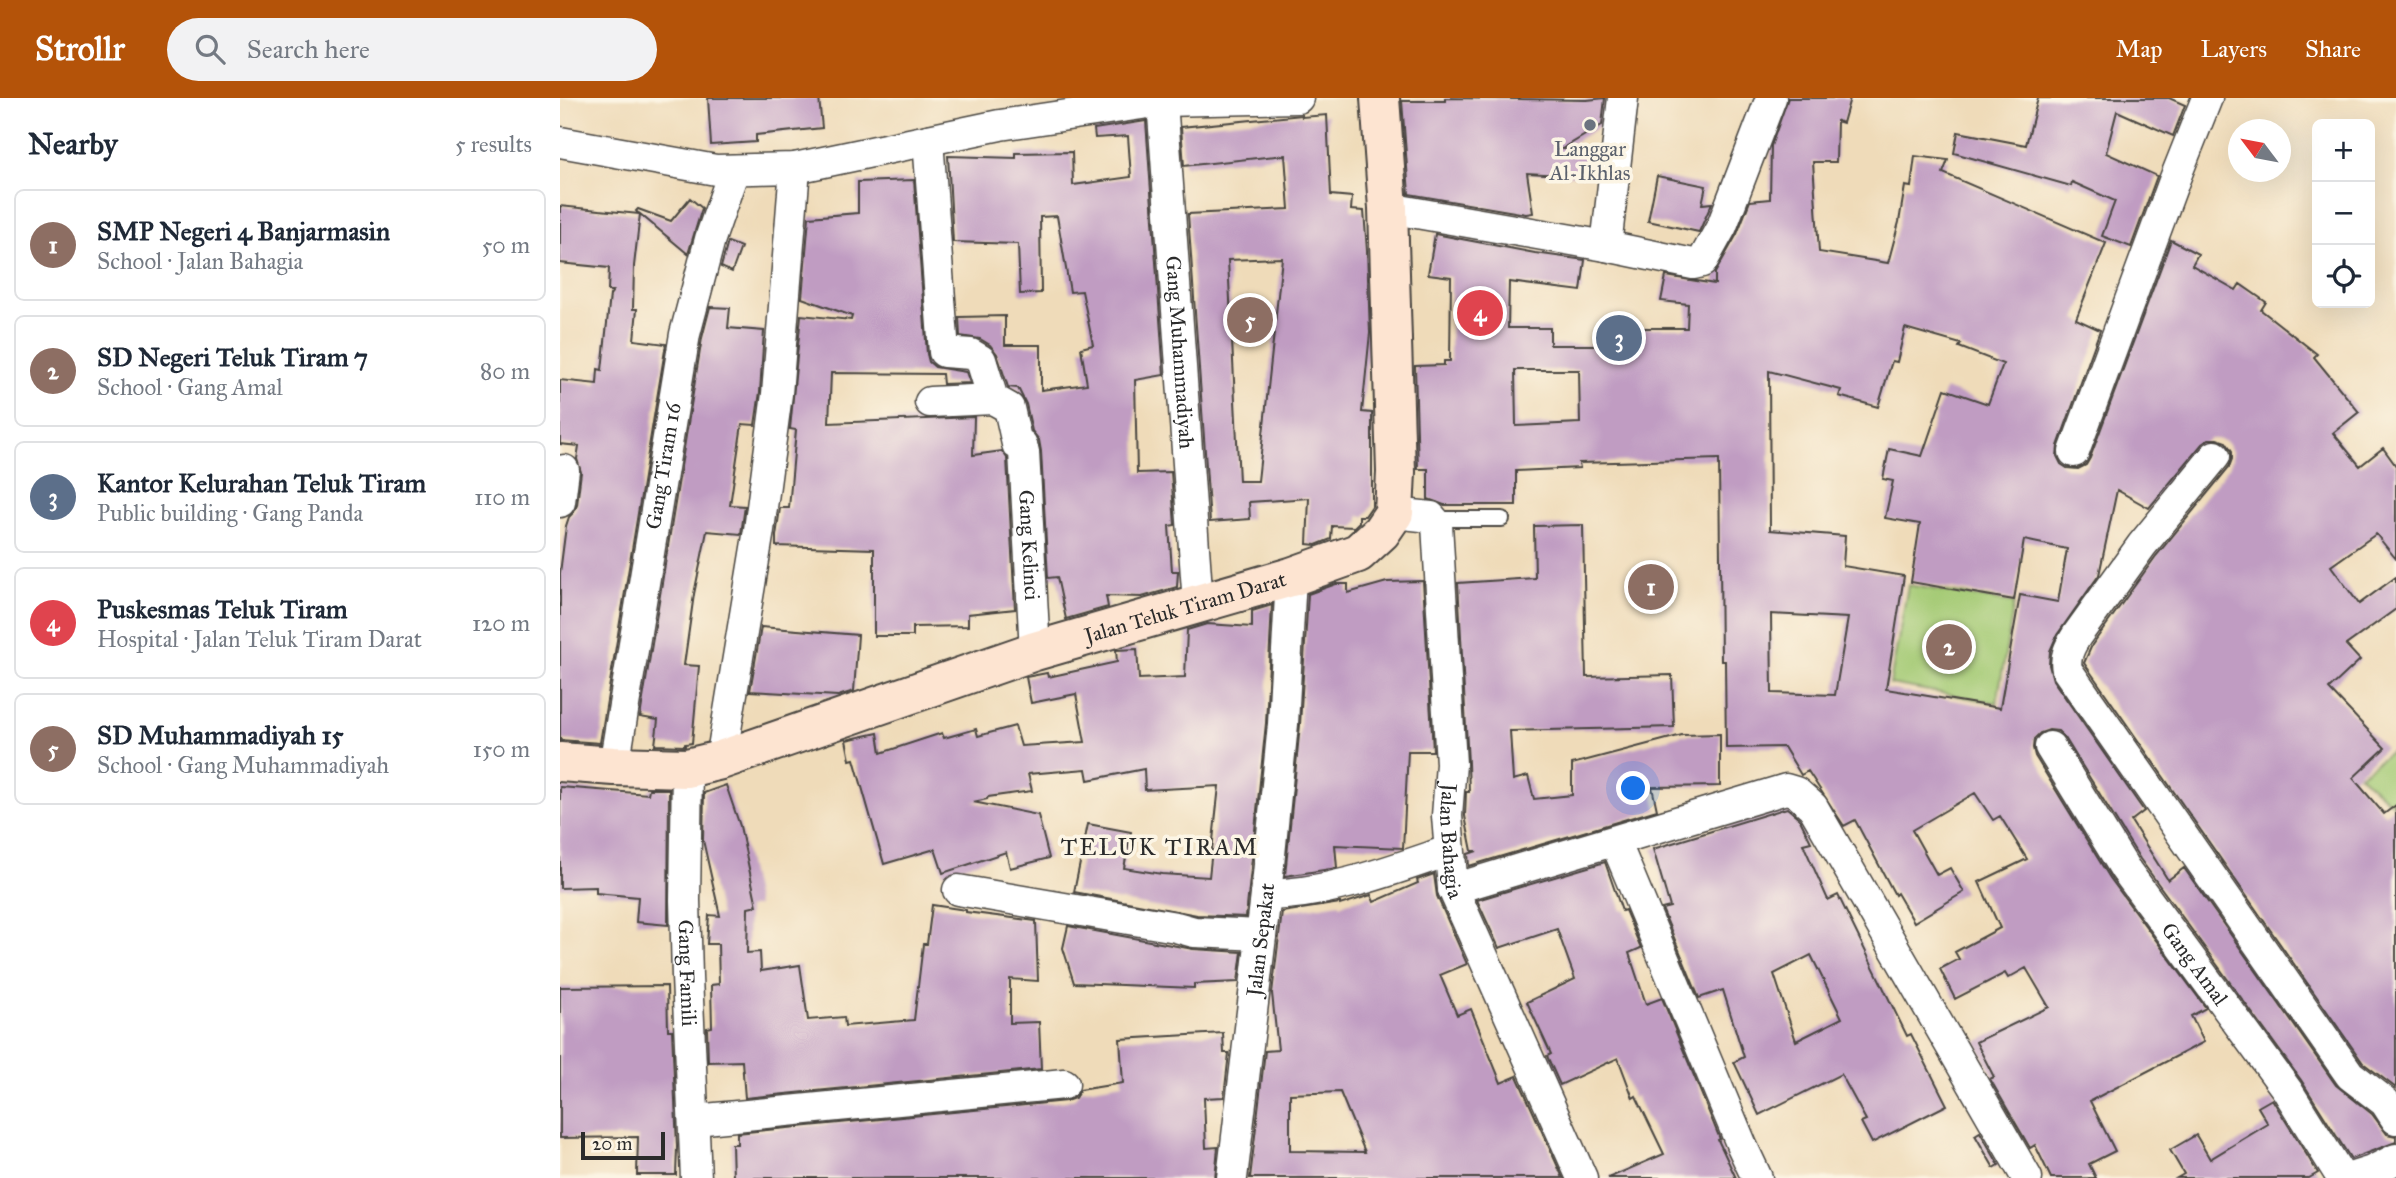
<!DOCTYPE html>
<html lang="en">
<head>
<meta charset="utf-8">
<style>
  body { margin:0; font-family:"IM FELL Great Primer",serif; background:#f2f2f3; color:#1f2937 }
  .controls { position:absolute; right:21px; top:21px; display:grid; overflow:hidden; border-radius:10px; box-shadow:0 7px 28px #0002 }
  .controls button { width:63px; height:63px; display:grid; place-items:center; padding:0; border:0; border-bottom:2px solid #e0e1e3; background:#fff; color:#1f2937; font:35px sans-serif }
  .compass { position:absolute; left:1668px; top:21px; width:63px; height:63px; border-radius:50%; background:#fff; box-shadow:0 7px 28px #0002; rotate:302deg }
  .scale { position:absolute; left:21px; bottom:18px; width:84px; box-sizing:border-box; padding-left:7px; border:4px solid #2b2b2b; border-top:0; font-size:19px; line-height:24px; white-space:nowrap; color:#2b2b2b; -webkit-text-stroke:5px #fcf5e5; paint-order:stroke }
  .you { position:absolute; left:1074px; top:691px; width:24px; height:24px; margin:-18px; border:5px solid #fff; border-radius:50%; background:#1a73e8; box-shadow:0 0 0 10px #1a73e833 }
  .badge { display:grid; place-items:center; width:46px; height:46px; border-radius:50%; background:#b45309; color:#fff; font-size:23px; font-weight:700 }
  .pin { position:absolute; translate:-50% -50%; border:4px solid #fff; box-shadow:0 2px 7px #0006 }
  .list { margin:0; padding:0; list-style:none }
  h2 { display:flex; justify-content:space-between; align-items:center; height:91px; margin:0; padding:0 28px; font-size:30px }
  h2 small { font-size:23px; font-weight:400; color:#747a83 }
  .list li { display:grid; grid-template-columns:46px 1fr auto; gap:21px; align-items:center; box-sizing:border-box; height:112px; margin:0 14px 14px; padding:0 14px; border:2px solid #e0e1e3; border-radius:10px }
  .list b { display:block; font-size:26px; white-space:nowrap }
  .list p { margin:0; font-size:23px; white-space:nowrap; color:#747a83 }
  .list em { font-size:23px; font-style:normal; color:#747a83 }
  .icon { flex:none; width:38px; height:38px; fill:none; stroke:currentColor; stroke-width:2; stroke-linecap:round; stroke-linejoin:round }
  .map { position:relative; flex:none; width:1836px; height:1080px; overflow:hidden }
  header { display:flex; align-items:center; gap:42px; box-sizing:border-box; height:98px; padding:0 35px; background:#b45309; color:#fff }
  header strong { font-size:33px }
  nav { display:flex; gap:38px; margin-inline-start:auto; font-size:24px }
  .search { width:490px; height:63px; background:#f2f2f3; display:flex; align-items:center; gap:18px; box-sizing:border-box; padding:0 24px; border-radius:38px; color:#747a83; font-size:26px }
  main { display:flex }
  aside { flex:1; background:#fff }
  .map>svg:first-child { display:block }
</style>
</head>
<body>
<header>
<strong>Strollr</strong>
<div class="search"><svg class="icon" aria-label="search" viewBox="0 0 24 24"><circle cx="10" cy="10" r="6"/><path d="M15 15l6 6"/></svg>Search here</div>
<nav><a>Map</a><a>Layers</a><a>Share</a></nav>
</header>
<main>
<aside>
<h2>Nearby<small>5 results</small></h2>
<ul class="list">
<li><span class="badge" style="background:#8d6e63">1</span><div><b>SMP Negeri 4 Banjarmasin</b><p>School · Jalan Bahagia</p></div><em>50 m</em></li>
<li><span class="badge" style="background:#8d6e63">2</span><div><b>SD Negeri Teluk Tiram 7</b><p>School · Gang Amal</p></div><em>80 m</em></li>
<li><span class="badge" style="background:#5c6f8a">3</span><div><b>Kantor Kelurahan Teluk Tiram</b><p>Public building · Gang Panda</p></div><em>110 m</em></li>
<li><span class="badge" style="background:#e0444e">4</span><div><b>Puskesmas Teluk Tiram</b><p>Hospital · Jalan Teluk Tiram Darat</p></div><em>120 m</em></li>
<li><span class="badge" style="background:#8d6e63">5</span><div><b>SD Muhammadiyah 15</b><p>School · Gang Muhammadiyah</p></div><em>150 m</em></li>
</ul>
</aside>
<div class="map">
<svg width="1836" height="1080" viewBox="0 0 1836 1080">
  <rect width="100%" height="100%" fill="#fcf5e5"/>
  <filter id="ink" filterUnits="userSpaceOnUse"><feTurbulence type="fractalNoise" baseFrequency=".0143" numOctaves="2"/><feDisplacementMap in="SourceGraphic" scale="14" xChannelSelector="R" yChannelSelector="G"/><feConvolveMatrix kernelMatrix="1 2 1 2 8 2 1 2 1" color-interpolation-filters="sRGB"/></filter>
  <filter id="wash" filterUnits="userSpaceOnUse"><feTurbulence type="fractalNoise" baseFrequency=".00686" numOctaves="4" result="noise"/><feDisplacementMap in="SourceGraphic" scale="28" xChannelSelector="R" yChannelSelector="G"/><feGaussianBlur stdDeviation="1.57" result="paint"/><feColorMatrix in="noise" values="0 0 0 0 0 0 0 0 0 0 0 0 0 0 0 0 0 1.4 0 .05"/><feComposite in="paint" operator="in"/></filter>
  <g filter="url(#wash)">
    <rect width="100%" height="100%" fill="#efdbb9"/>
    <g fill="#a4ca74" stroke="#687a50" stroke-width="2">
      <path d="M1348,487l106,18 -17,100 -107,-19z"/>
      <path d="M1836,650v59l-37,-32z"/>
    </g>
    <g id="blocks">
      <g fill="#c09cc2" fill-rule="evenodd">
        <path d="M148,0h111l3,30 -66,7v7l-45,3z"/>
        <path d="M885,0l142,2 18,-2 -3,27 -40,24 37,2 -3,26 -69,-4 6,40 -7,1 -117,-20 -7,-93h43z"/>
        <path d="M1228,0h62l-7,25 -6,-2 -1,41h-23l6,90 69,11 11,-41 6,-36 6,1 4,-31 33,4 -5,13 163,70 -30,76 24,11 -42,116 -1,10 4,8 6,4 11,1 8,-4 4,-7 81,-218 27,14 -6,11 44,25 4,-6 26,18 -5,8 56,44 -3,3 45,55 -26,21 27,33 23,-18 13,18v93l-20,-25 -45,32 28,38 37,-27v32l-50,36 14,15 -31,29 56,59 -32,30 31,36 12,-9v283l-33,-25 -279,-400 8,-18 64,-89 73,-89 3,-8v-8l-6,-9 -9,-3h-8l-7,5 -53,64 -32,-18 -18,85 -42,60 -7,16 -1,14 4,15 91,131 -13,10 37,59 16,-12 152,217 36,29 15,20 9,2v6l-45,17 -50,-79 -161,-221 -75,-121 -7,-7 -9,-1 -9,3 -6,6 -1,9 2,8 75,122 96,130 -15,8 13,26 -114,59 25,50 -26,13 7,14h-45l-16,-33 -5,3 -40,-69 4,-2 -18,-35 73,-35 -23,-39 -18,10 -3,-5 -50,26 -15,-30 19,-10 -4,-7 45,-24 -21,-46 48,-23 -27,-43 -7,4 -18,-27 -63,37 25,45 13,-7 14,24 -50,30 -17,-29 -2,2 -40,-75 -11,6 -36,-55 -7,4 -17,-28 -58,1 -1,-87h-4l-2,-202 -140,4 1,5 -64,3v34h-72l-16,-6v-30h-10l-3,-103 29,-1v-4h6l1,-84 -23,-3 7,-40 100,19 50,7 -4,31 -72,-9 -1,46h42v17h46l2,-17h89l1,-24 -27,-3 5,-25 49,8v-11l22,-39 13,-33 20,-2 1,-53zM1345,230l56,16 -2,3 44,17 -15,40 -43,-15 -23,67 -33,-7 -6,30 10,2 -8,37 35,6 -9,58 103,18 10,-60 43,9 -9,53 -38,-7 -20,113 -114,-19 18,-113 -61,-10 2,-30 -75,-6 -1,-159 72,19 -2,6 39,11 14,-46 5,1zM955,272h64l1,53 -64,3zM1211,516l77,4 -13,77 -63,-2z"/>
        <path d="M1478,0h131l16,7 -12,31 -56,-25 -11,42 51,23 -26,71 -29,-11 13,-35 -43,-19 -1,4 -117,-33 4,-21 68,13z"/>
        <path d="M742,17v2l25,-2 4,80 21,2 -1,13 13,1 3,40 3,82 -8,79 10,1v93l-7,10h-6v6l-5,5 -22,-1 -1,13 -15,6 -9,-1 2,-46 -60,4 1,17 -40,3 -22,-308 101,-5 -4,-54 -101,11 -3,-39zM722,160l-24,223h-19l-11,-221z"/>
        <path d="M586,23l18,254 -29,5 2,93 34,-1 4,53 -6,1 3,45h6l-1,16 -35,10 -36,-1 2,11 -42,12 -9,-42 -9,1 -7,-127 -2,-11 -7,-9 -6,-27 -8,-16 -10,-1 -11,-33 -7,-9 -10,-6 -20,-3 -1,-19 46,-1v29h36v45l46,-6 -6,-36 12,-3 -11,-54 -12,1 -13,-76 -17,1 1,76 -21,1 -2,-50 -65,-2 -5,-86 68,2v-5l56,-1 1,33 58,-8 -3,-41 -33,2 -1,-9z"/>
        <path d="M1097,78l49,10 -4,18 10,-1 -13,29 -51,-11z"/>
        <path d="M354,82l13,174 2,8 6,5 31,5 4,11 -27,1 -1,-10 -111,-1 -2,50 145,-6 -1,38 29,-4 5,7 8,151 -47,5v12l-55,1v9h-39v-87l-98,-3v-10l4,-28h9l7,-78 -6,-1 11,-114 50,5 1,-4 -50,-18 7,-81 49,-4v-31z"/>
        <path d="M130,100l12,10 -14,46 -48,-40 -6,52 -1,43h4l-3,31 32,4 -66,399 -40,-3v-167l6,-47 3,-9 5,-5 3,-7 4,-33 -4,-13 2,-13 -19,-2v-64l37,4 1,-15 4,1 8,-75 3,-4h-5l1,-23 -49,-5v-57l79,8 -3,-3 2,-2 33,12z"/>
        <path d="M168,144l13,5 -9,25 -11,-5z"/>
        <path d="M150,209l20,1 -2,20 36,3 -4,61 -5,33 -13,-1 -12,81 15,1 -4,28 -34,-3 -13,63 -10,71 15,1 -7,77 -7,1v2l-30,-1 3,-25 -18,-3 62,-379z"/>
        <path d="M1023,427l3,152 86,-2 2,52 -164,4 3,49 15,-4 6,23 38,-4v-31l110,-29 38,-1v52l-68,1 5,23 -188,56 -1,-12 9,-3h-5l-7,-35 1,-24h3l-1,-29 -10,-180 77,-5 -1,-52z"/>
        <path d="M863,483l10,170h-25l-5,97 -68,-3 2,23 -52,8 15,-151 8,-131 28,-10h12v9l39,-11z"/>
        <path d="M712,507l-6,118 -20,194 -49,-2 -123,-23 14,-68 43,8 -7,36 38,6 47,3 10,-91 -74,4 -1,-21 -56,11 -2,-11 -58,5 4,17 -44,6 -1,2 -14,3 65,13 11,43 -39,10 -4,-16 -63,21 -8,-24 -51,15 -30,-105 -4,1 -4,-20 32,-7 3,20 61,-20 2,5 32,-9 2,7 37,-10 6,20 64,-4 -9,-48 -45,9 -5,-26 21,-4 1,4 69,-15 -1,-12 21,-1 2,30 46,-2 2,-47 20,-6 45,3v-16z"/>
        <path d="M201,529l97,8 -4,56 -16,5 -88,-5z"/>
        <path d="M166,687l14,41 17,80 -9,2 -1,45 13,-1 1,19 39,-6 8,55 36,-3 1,9 69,-6 9,-76h4l5,-39 34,5v2l70,9 2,60 -28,-2v44l29,-1 2,47 -296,29 -3,-37 -34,1 -1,-34 5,-1 -1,-42 8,-1 -1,-40h-11l2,-29 11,1 -17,-76 1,-47z"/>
        <path d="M0,689l88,7 1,-5h20l-1,136 -32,-3 2,-25 -42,-4v-6l-36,1z"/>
        <path d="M1227,710l12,10 12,24 -8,2 25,56 10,-5 69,141 4,-2 36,71 -75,38 -11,-21 5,-2 -25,-46 -82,41 -25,-53 10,-5 -21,-67 -24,8 -37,-89 8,-2 -17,-58zM1251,857l31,63 -46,23 -22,-67z"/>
        <path d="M1045,764l17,49 3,-1 16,38 -12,5 17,51 16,-6 58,141 -2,1 18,38h-128l56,-24 -28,-58 -3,2 -15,-40 -58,27 -13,-29 4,-2 -24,-52 48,-23 -18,-50 -58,19 -22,-48z"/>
        <path d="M874,776l3,22 30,68 -27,11 17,40 14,-6 30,74 16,-7 46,102h-313l15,-127 13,-1 -6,-57 10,-81 58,-9v2l31,-10 3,7 44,-19 -1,-3zM780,994l25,60 -75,-1v-57z"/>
        <path d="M508,828l125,23 49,3 -4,30 -44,2v4l-120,-5 -11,-35z"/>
        <path d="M107,888l1,44h4l5,117 -1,28h-39l1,-38 -78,1v-151z"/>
        <path d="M663,935l1,20h5l-5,44 -20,1 2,50 12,-1 -3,31h-482l-1,-34h5v-11l329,-32 9,-3 5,-8 43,-7 -3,-44z"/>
        <path d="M1712,1001l46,74 -9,5h-132l7,-4 -14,-24 26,-15 14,24 58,-35 -10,-17z"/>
        <path d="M1420,1034l19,33 -5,3 -19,-33z"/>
      </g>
    </g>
  </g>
  <g filter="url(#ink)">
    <use href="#blocks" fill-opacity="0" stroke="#484540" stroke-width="2"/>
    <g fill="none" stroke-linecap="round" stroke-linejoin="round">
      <defs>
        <path id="lane" d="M875,421h67"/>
        <g id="street">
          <path id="s1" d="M602,3l36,503"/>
          <path id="s2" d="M368,42l16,212 27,2 10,6 12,39 16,9 8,36 5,1 2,7 11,199"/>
          <path d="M0,44l156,28 79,-2 205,-43 162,-24 136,-3"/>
          <path d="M828,110l218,38 87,18 9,-2 20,-36 49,-128"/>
          <path d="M1046,148l17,-148"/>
          <path d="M370,304l63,-3"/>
          <path d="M1514,354l100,-271 33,-83"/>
          <path d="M1655,358l-73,89 -65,90c-7,11 -13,22 -10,35l283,405 35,27 11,17"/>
          <path d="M0,404l4,-32"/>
          <path id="s3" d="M834,415l37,4 6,7 14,240 -4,52 6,73 129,289"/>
          <path id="s4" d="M1490,649l75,122 162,221 55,88"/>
          <path d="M161,662l38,-230 18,-136 18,-226"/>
          <path id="s5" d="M54,668l71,-432 25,-95 24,-69"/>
          <path id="s6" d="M127,670l-2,132 2,77 9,201"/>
          <path d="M1055,743l127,305 15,32"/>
          <path d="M893,791l333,-100 10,3 17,15 214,371"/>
          <path d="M398,792l218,37 18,5 67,3"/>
          <path d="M706,797c63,-1 123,-24 182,-44"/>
          <path d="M135,1022l369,-36"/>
          <path id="s7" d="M672,1080l34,-283 17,-171 8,-147"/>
          <path d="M1790,1080l22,-7 24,-12"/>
        </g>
        <g id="secondary">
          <path id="s8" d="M0,664l54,4 73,2 34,-8 314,-109 256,-74 67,-24 23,-21 13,-19 2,-41 -8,-264 -8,-110"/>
        </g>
      </defs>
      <use href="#lane" stroke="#484540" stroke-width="18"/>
      <use href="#street" stroke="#484540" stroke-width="33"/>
      <use href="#secondary" stroke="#484540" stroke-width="42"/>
      <use href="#lane" stroke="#fff" stroke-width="14"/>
      <use href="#street" stroke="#fff" stroke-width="30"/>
      <use href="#secondary" stroke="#fde4d1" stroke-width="38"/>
    </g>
  </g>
  <circle fill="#6b7280" stroke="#fcf5e5" stroke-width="2.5" cx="1030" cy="27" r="7"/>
  <g text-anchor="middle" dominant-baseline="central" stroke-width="7" stroke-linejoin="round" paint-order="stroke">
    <g font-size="21" fill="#5b616d" stroke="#fcf5e5">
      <text x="1030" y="51">Langgar<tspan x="1030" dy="24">Al-Ikhlas</tspan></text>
    </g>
    <g font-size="21" fill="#2b2b2b" stroke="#fcf5e5">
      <text stroke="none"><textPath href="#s1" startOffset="252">Gang Muhammadiyah</textPath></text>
      <text stroke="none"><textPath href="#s5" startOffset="304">Gang Tiram 16</textPath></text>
      <text stroke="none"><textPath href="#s2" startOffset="453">Gang Kelinci</textPath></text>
      <text stroke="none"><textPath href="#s8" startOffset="651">Jalan Teluk Tiram Darat</textPath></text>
      <text stroke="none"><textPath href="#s3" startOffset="364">Jalan Bahagia</textPath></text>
      <text stroke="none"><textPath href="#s7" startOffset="240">Jalan Sepakat</textPath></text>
      <text stroke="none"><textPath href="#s4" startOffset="261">Gang Amal</textPath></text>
      <text stroke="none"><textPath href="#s6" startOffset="205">Gang Famili</textPath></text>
    </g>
    <g font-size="24" letter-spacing="2" fill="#2b2b2b" stroke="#fcf5e5">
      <text x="600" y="749">TELUK TIRAM</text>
    </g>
  </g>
</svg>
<div class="controls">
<button>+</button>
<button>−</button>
<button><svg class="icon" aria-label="locate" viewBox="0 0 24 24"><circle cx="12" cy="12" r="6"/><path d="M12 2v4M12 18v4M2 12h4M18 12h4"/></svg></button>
</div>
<svg class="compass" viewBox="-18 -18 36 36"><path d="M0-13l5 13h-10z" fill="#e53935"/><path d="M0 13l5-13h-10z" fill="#747a83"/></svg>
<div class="scale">20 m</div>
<div class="you"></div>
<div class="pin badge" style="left:1091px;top:489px;background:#8d6e63">1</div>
<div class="pin badge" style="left:1389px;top:549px;background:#8d6e63">2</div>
<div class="pin badge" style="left:1059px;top:240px;background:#5c6f8a">3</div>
<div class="pin badge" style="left:920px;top:215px;background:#e0444e">4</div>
<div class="pin badge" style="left:690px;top:222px;background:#8d6e63">5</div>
</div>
</main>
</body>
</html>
